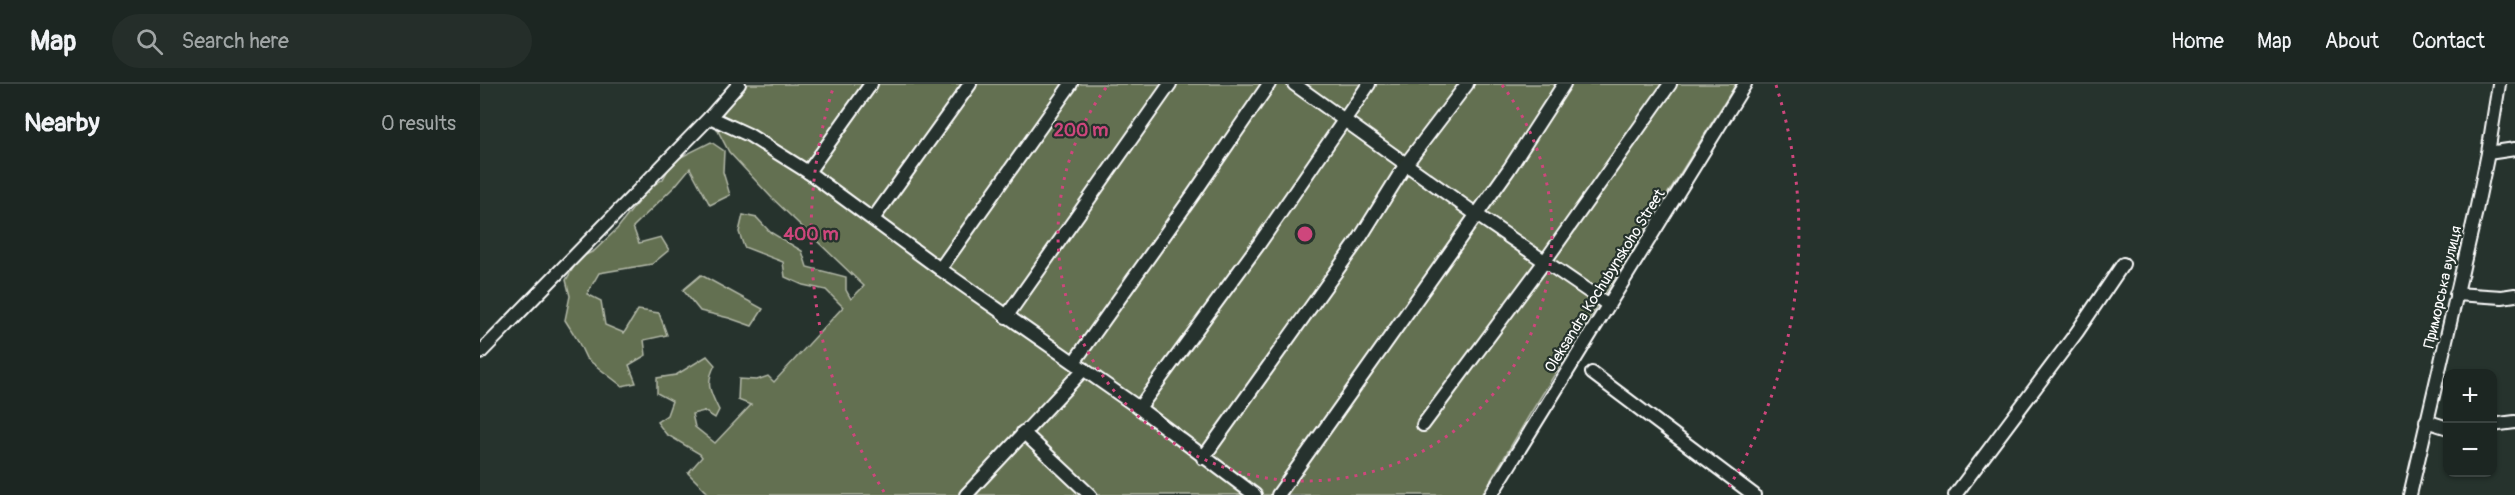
<!DOCTYPE html>
<html lang="en">
<head>
<meta charset="utf-8">
<style>
  body { margin:0; font-family:Pangolin,sans-serif; background:#252e2a; color:#f1f3f6 }
  .controls { position:absolute; right:18px; bottom:18px; display:grid; overflow:hidden; border-radius:12px; box-shadow:0 2px 4px #0004 }
  .controls button { width:54px; height:54px; display:grid; place-items:center; padding:0; border:0; border-bottom:2px solid #3a4340; background:#1c2622; color:#f1f3f6; font:30px sans-serif }
  .list { margin:0; padding:0; list-style:none }
  h2 { display:flex; justify-content:space-between; align-items:center; height:78px; margin:0; padding:0 24px; font-size:26px }
  h2 small { font-size:20px; font-weight:400; color:#a0a5a5 }
  .icon { flex:none; width:33px; height:33px; fill:none; stroke:currentColor; stroke-width:2; stroke-linecap:round; stroke-linejoin:round }
  .map { position:relative; flex:none; width:2035px; height:411px; overflow:hidden }
  header { display:flex; align-items:center; gap:36px; box-sizing:border-box; height:84px; padding:0 30px; background:#1c2622; border-bottom:2px solid #3a4340 }
  header strong { font-size:28px }
  nav { display:flex; gap:33px; margin-inline-start:auto; font-size:21px }
  .search { width:420px; height:54px; background:#252e2a; display:flex; align-items:center; gap:15px; box-sizing:border-box; padding:0 21px; border-radius:33px; color:#a0a5a5; font-size:22px }
  main { display:flex }
  aside { flex:1; background:#1c2622 }
  .map>svg:first-child { display:block }
</style>
</head>
<body>
<header>
<strong>Map</strong>
<div class="search"><svg class="icon" aria-label="search" viewBox="0 0 24 24"><circle cx="10" cy="10" r="6"/><path d="M15 15l6 6"/></svg>Search here</div>
<nav><a>Home</a><a>Map</a><a>About</a><a>Contact</a></nav>
</header>
<main>
<aside>
<h2>Nearby<small>0 results</small></h2>
<ul class="list">
</ul>
</aside>
<div class="map">
<svg width="2035" height="411" viewBox="0 0 2035 411">
  <rect width="100%" height="100%" fill="#26332d"/>
  <filter id="ink" filterUnits="userSpaceOnUse"><feTurbulence type="fractalNoise" baseFrequency=".0167" numOctaves="2"/><feDisplacementMap in="SourceGraphic" scale="12" xChannelSelector="R" yChannelSelector="G"/><feConvolveMatrix kernelMatrix="1 2 1 2 8 2 1 2 1" color-interpolation-filters="sRGB"/></filter>
  <g filter="url(#ink)">
    <g fill="#647051" stroke="#b2b8a8" stroke-width="1.5">
      <path d="M267,0h989l-206,330 -48,81h-772l-22,-22 14,-16 -2,-3 -34,-20 -9,-12 10,-7 5,-14 -15,-8v-15l19,-3 31,-19 8,9c-10,19 -5,27 4,45l-4,8 -11,-7 -12,3 3,13 20,16 36,-38 -13,-5 1,-21 18,1 11,-4 6,6 69,-75 -17,-17 -23,-5 -18,-8 -2,-15 -39,-15 -5,-15 4,-17 14,3 13,14 32,19 5,16 39,10v13l5,9 13,-13 -93,-89 -42,-45 -13,-25 8,-16z"/>
      <path d="M231,58l13,9 -1,21 7,23 -20,10 -20,-37 -15,18 -42,41 6,16 22,-6 8,13 -17,14 -53,9 -12,21 14,7 4,24 19,8 14,-23 21,3 8,22 -23,5 2,15 -17,10 7,18 -14,3 -36,-28 -9,-19 -12,-19 5,-24 -4,-16 13,-22 15,-7 23,-22 31,-40 15,-10 10,-18z"/>
      <path d="M221,191l62,34 -11,17 -23,-8 -29,-7 -17,-21z"/>
    </g>
    <g fill="none" stroke-linecap="round" stroke-linejoin="round">
      <defs>
        <g id="minor">
          <path d="M814,0l183,131 130,89"/>
          <path d="M230,33l39,18 59,37 132,97 199,139 116,87"/>
          <path d="M2008,69l27,-4"/>
          <path d="M328,88l63,-88"/>
          <path d="M393,135l97,-135"/>
          <path d="M460,185l131,-185"/>
          <path d="M1976,210l46,3 13,-2"/>
          <path d="M526,233l164,-233"/>
          <path d="M0,269l230,-236 29,-33"/>
          <path d="M594,278l119,-167 76,-111"/>
          <path d="M1112,289l162,122"/>
          <path d="M659,324l120,-164 110,-160"/>
          <path d="M1946,337l22,7"/>
          <path d="M943,341l122,-164 125,-177"/>
          <path d="M2012,341l23,-3"/>
          <path d="M543,348l67,63"/>
          <path d="M723,374l157,-220 46,-74 61,-80"/>
          <path d="M486,411l118,-126"/>
          <path d="M798,411l231,-326 55,-85"/>
          <path d="M1011,411l254,-411"/>
          <path d="M1475,411l122,-163 46,-68"/>
          <path d="M1930,411l66,-284 12,-58 11,-69"/>
        </g>
      </defs>
      <use href="#minor" stroke="#fff" stroke-width="16"/>
      <use href="#minor" stroke="#26332d" stroke-width="12"/>
    </g>
  </g>
  <g fill="none" stroke="#ce467c" stroke-width="3" stroke-dasharray="3 6">
    <path d="M1022 1A247 247 0 1 1 628 1"/>
    <path d="M404 408A494 494 0 0 1 354 1M1296 1A494 494 0 0 1 1246 408"/>
  </g>
  <g text-anchor="middle" dominant-baseline="central" stroke-width="4.5" stroke-linejoin="round" paint-order="stroke">
    <g font-size="15" fill="#fff" stroke="#26332d">
      <text transform="translate(1125 197) rotate(-58)">Oleksandra Kochubynskoho Street</text>
      <text transform="translate(1963 203) rotate(-77)">Приморська вулиця</text>
    </g>
  </g>
  <circle cx="825" cy="150" r="9" fill="#ce467c" stroke="#26332d" stroke-width="3"/>
  <g font-size="18" text-anchor="middle" font-weight="bold" fill="#ce467c" stroke="#26332d" stroke-width="4.5" stroke-linejoin="round" paint-order="stroke">
    <text x="601" y="52">200 m</text>
    <text x="331" y="156">400 m</text>
  </g>
</svg>
<div class="controls">
<button>+</button>
<button>−</button>
</div>
</div>
</main>
</body>
</html>
